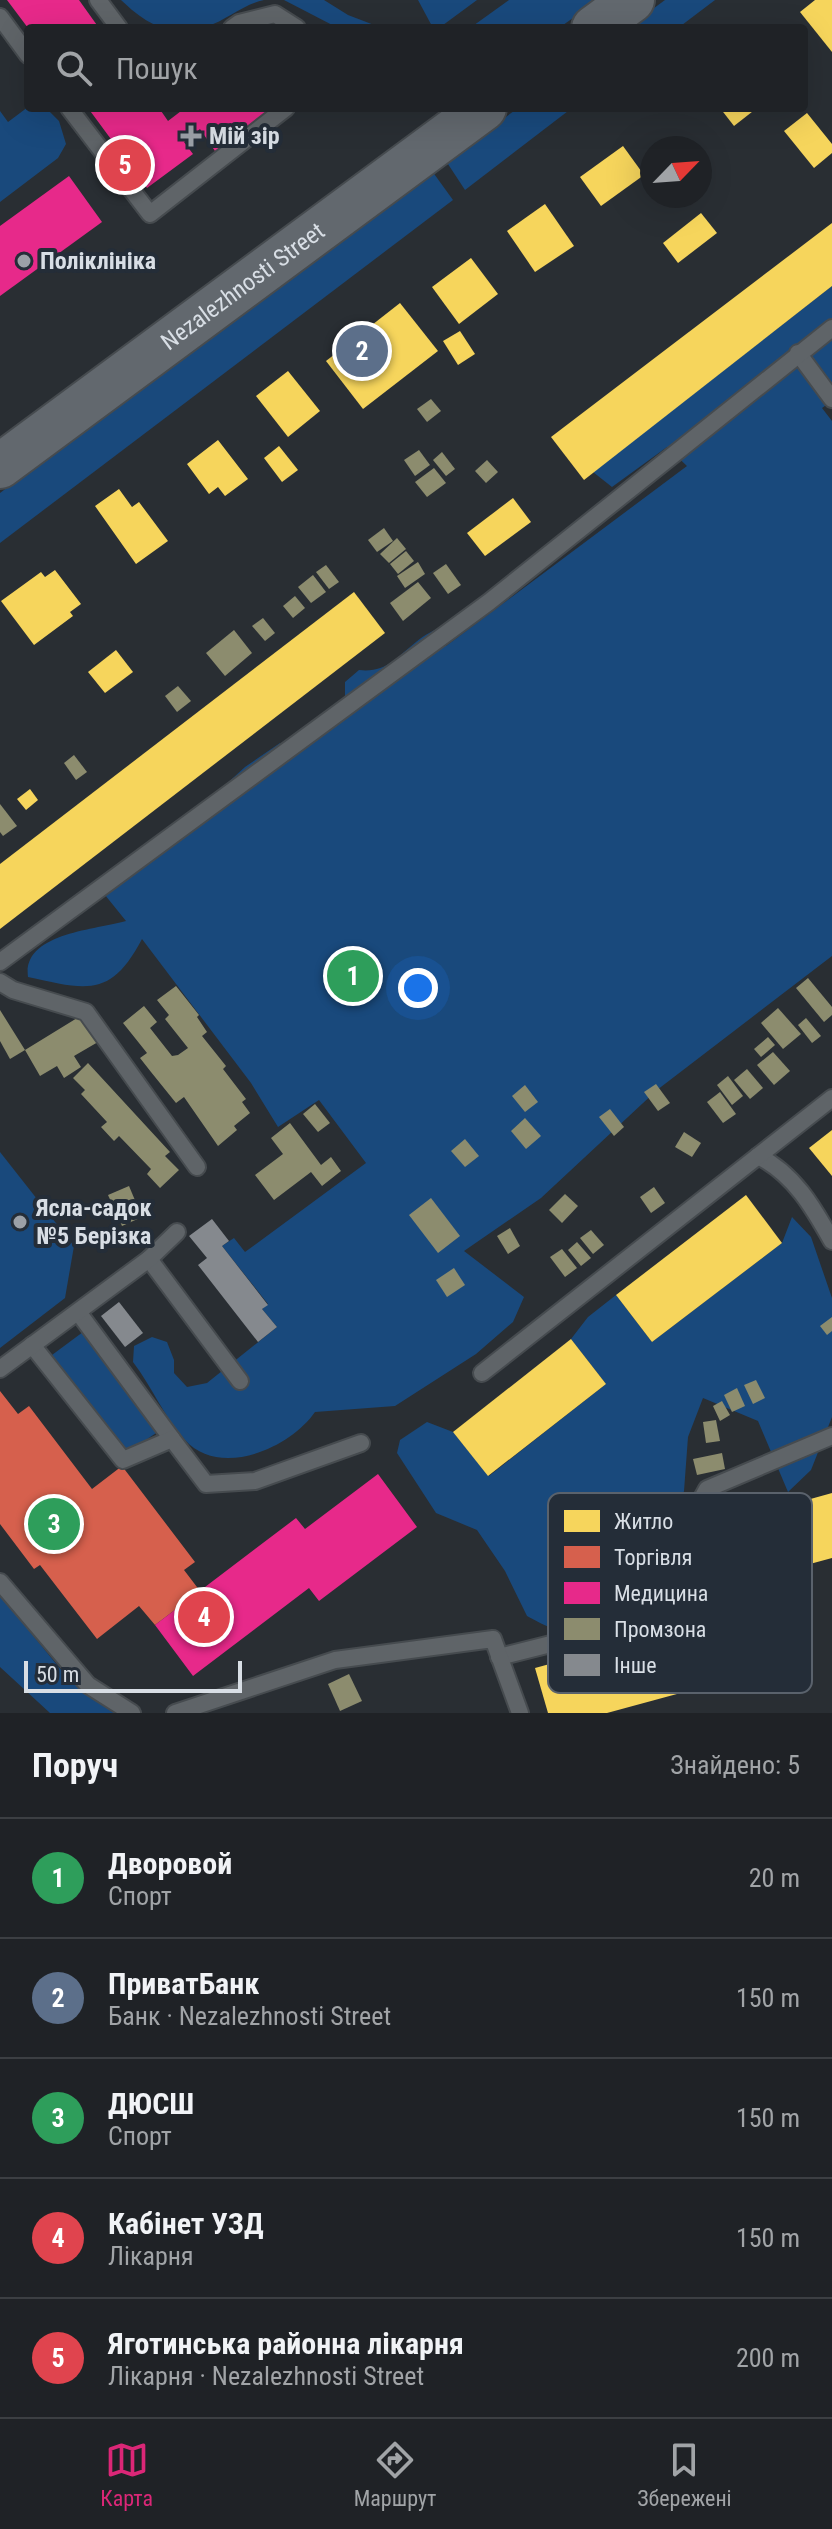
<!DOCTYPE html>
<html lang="uk">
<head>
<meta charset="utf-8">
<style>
  body { margin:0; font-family:"Roboto Condensed",sans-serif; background:#272a2e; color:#f1f3f6 }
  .compass { position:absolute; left:640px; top:136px; width:72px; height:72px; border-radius:50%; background:#1f2226; box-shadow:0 8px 32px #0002; rotate:65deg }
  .scale { position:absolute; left:24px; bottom:20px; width:218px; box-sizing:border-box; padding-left:8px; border:4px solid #d8dee5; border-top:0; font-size:22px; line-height:28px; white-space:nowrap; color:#d8dee5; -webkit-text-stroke:6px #242d38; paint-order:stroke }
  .you { position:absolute; left:418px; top:988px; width:28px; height:28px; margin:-20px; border:6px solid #fff; border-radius:50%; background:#1a73e8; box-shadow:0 0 0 12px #1a73e833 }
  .badge { display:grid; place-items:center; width:52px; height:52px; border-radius:50%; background:#db2777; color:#fff; font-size:26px; font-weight:700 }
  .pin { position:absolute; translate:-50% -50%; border:4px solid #fff; box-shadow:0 2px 8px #0006 }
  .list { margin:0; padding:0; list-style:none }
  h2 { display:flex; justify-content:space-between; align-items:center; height:104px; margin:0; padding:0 32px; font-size:34px }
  h2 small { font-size:26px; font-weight:400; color:#a1a4a7 }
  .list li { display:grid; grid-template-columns:52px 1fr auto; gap:24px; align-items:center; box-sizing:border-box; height:120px; padding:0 32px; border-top:2px solid #3c3f43 }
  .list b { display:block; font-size:30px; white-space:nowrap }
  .list p { margin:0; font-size:26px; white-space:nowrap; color:#a1a4a7 }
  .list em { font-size:26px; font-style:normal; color:#a1a4a7 }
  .icon { flex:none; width:44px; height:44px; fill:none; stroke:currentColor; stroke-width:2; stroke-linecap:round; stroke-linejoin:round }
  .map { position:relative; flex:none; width:832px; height:1713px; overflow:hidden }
  .search { position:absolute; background:#1f2226; box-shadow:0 8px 32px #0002; left:24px; right:24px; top:24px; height:88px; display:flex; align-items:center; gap:20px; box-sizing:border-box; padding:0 28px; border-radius:8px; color:#a1a4a7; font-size:30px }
  .sheet { height:704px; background:#1f2226 }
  nav { display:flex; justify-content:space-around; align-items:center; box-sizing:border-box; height:112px; border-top:2px solid #3c3f43; background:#1f2226; font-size:22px; color:#a1a4a7 }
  nav a { display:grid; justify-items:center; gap:4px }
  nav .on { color:#db2777 }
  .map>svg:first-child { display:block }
</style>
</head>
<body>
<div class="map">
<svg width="832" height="1713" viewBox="0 0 832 1713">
  <rect width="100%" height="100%" fill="#292e33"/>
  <g fill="#19497c">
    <path d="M121,0h143c-22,5 -37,20 -58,27 -36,11 -60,-3 -85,-27z"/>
    <path d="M284,0h40l24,15 34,13h-44z"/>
    <path d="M418,0h59l-38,28h-6z"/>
    <path d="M509,0h89l-39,28h-89z"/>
    <path d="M665,0h50l-37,28h-51z"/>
    <path d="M28,107l18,1 13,13 7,23 -8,14 -58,44v-91l8,11z"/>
    <path d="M518,108h54l-107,82 -19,-29z"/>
    <path d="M432,171l21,29 -453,343v-50z"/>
    <path d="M832,286v115l-10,7 10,13v535l-175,134 -116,108 -77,53 60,46 -11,25 -37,32 -81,52 -80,6c-25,36 -95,67 -130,28 -21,-23 -33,-53 -52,-78l1,-16 18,-9 15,5 7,18v13l13,14 20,-4 70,-56 -15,-18 6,-5 -46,-58 12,-8 11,14 121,-89 -47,-63 -41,27 -27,-44 -109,-144c-31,59 -55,51 -114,38 -6,-44 67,-47 98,-56l-21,-26 106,-78v-19l34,-31 35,-24 5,20 69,-50 -9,-16v-15l14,-12c27,3 37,-12 57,-28 8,-7 19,-12 28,-17l2,21 241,-180 -20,-19 -55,40 -19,-15z"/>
    <path d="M0,1152l74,94 -9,52 -65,50z"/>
    <path d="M792,1217l19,20 21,61v119l-21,53 -23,22 -30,-71 -55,-23 -15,39 -4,54 -12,31 -2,57c-30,28 -72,47 -114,49 -9,0 -21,-8 -29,-12l-22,-45 -28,-41 -41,-17 -39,-60 3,-13 27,-18 26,10 36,44 117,-92 -35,-45 17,-22 28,-22 36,47 130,-99z"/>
    <path d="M83,1332l73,101 -29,20 -75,-98z"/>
    <path d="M0,1595l62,76 56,42h-68l-50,-46z"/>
  </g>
  <g fill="#f6d55c">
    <path d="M815,0h17v52l-32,-40z"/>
    <path d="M720,108h37l-23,18z"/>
    <path d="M807,113l25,31v9l-18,15 -30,-37z"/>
    <path d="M623,146l21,29 -43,31 -21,-29z"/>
    <path d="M545,204l29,42 -39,26 -28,-41z"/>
    <path d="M701,213l16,20 -39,30 -15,-20z"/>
    <path d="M832,223v63l-248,194 -33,-43z"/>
    <path d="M471,258l27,36 -39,30 -27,-37z"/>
    <path d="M400,303l38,48 -75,58 -37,-48z"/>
    <path d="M460,331l15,23 -17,11 -15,-24z"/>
    <path d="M288,371l32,40 -32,26 -32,-41z"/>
    <path d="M218,440l30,39 -23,17 -7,-9 -9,7 -22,-30z"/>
    <path d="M279,446l19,24 -16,12 -18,-24z"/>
    <path d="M119,489l13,18 7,-5 29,39 -32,23 -41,-58z"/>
    <path d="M513,498l18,24 -46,34 -18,-23z"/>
    <path d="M55,570l26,34 -11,8 3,4 -39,29 -33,-44 40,-29 4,5z"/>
    <path d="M354,592l31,41 -385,296v-65z"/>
    <path d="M116,650l17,22 -28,21 -17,-21z"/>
    <path d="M30,789l8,11 -12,10 -9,-11z"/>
    <path d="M832,1130v46l-23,-28z"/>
    <path d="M746,1195l36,48 -130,99 -36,-47z"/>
    <path d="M571,1339l35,45 -118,92 -35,-44z"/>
    <path d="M832,1493v65l-92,25 -16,-60z"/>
    <path d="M682,1628l17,60 -92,25h-59l-13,-45z"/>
  </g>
  <path fill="#d6604d" d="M0,1391l18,23 11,-8 63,83 30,-23 73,96 -11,8 16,21 -45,34 -16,-19 -42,33 -57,-74 -6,4 -34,-45z"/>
  <g fill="#e7298a">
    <path d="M7,0h72l20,28h-71z"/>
    <path d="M88,108h71l9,13 17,-13h88l-58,43 -15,-22 -16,13 9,12 -46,34z"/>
    <path d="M69,176l33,46 -102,74v-70z"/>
    <path d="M378,1474l39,53 -98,74 -10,-13 -116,88 -38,-51 141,-107 9,11z"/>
  </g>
  <g fill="#8c8c6e">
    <path d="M431,399l10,12 -14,11 -10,-13z"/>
    <path d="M419,450l11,15 -15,11 -11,-16z"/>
    <path d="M442,452l13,17 -9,7 -13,-16z"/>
    <path d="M487,460l11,12 -12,11 -11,-12z"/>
    <path d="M434,468l12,15 -19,14 -12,-15z"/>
    <path d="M384,528l9,13 -16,11 -9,-12z"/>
    <path d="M397,538l9,11 -17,14 -9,-9z"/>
    <path d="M406,551l8,10 -16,13 -8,-10z"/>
    <path d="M418,562l7,12 -20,14 -8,-12z"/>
    <path d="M446,564l15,21 -13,9 -15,-21z"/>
    <path d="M326,565l13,17 -10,7 -13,-17z"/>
    <path d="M313,575l13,17 -15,11 -13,-16z"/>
    <path d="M418,582l13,16 -28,23 -13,-18z"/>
    <path d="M295,596l10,12 -12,10 -10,-12z"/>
    <path d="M263,618l12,15 -10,8 -13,-15z"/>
    <path d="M234,630l18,23 -27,23 -19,-23z"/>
    <path d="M178,686l13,15 -14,11 -12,-16z"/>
    <path d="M74,755l13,17 -11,8 -12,-17z"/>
    <path d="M0,804l17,22 -14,10 -3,-4z"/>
    <path d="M808,978l24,29v8l-8,7 -28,-34z"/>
    <path d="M176,986l23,29 -2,2 10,15 -5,4 24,30 -3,3 23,30 -4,3 8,11 -16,13 3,4 -19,16 -34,-49 -8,6 -25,-31 -11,-14 7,-5 -24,-30 21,-17 13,16 -7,6 22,28 6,-1 10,-7 -23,-29 4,-4 -12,-15z"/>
    <path d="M778,1008l23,26 -18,15 -22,-26z"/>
    <path d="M0,1010l25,40 -15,9 -10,-18z"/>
    <path d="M82,1015l16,27 -24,14 7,11 -17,11 -7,-12 -17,10 -15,-26z"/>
    <path d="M806,1018l15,18 -9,7 -14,-18z"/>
    <path d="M768,1037l7,8 -14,12 -7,-8z"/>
    <path d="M773,1052l17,19 -16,14 -17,-20z"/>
    <path d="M88,1063l82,89 -5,4 14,14 -19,18 -13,-14 4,-5 -32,-33 -5,5 -13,-14 6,-5 -26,-28 4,-4 -12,-12z"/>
    <path d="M747,1069l16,19 -13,11 -16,-19z"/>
    <path d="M728,1076l15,20 -11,9 -15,-20z"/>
    <path d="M656,1084l14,19 -12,8 -14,-19z"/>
    <path d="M525,1085l13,17 -13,10 -13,-16z"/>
    <path d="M720,1092l16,22 -13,9 -16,-21z"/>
    <path d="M315,1104l15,19 -12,9 -15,-18z"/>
    <path d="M610,1109l14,18 -10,9 -15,-19z"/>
    <path d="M525,1118l16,18 -15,13 -15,-18z"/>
    <path d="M290,1123l31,42 10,-8 10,14 -19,15 -11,-14 -37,28 -19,-25 28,-21 -12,-16z"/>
    <path d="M684,1132l17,11 -9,14 -17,-10z"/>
    <path d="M465,1139l14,17 -14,11 -14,-16z"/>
    <path d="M129,1186l13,31 -20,9 -14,-31z"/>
    <path d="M654,1187l11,16 -14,10 -11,-16z"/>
    <path d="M565,1194l13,12 -16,17 -13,-13z"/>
    <path d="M431,1198l29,38 -22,17 -29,-38z"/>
    <path d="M510,1228l10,18 -12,8 -11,-18z"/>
    <path d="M591,1230l13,15 -11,9 -13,-16z"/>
    <path d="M577,1242l14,16 -10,8 -13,-16z"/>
    <path d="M562,1249l15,19 -12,9 -15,-20z"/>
    <path d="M454,1268l11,17 -18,12 -11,-17z"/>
    <path d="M832,1317v14l-5,4 -7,-9z"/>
    <path d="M756,1380l9,18 -12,6 -9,-19z"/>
    <path d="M737,1388l8,18 -13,6 -8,-17z"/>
    <path d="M722,1401l8,14 -10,6 -7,-15z"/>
    <path d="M716,1420l4,21 -14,2 -3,-21z"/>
    <path d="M722,1453l3,16 -28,6 -4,-16z"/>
    <path d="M349,1674l13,27 -22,10 -12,-27z"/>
  </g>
  <g fill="#85898e">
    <path d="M212,1219l17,22 -7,5 46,59 -6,4 15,18 -19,15 -60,-77 9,-7 -18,-22z"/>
    <path d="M119,1302l24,31 -18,14 -24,-31z"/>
  </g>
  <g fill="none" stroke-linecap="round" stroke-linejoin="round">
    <defs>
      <g id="service">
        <path d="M98,0l21,28"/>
        <path d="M0,17l28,38"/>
        <path d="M232,28l7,-5 36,-9 22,14"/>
        <path d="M69,108l81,106 136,-106"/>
        <path d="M798,353l34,46"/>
        <path d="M0,962l489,-360 343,-274"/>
        <path d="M0,982l13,8 73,22 111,155"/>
        <path d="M758,1156c36,18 55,51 74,85"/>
        <path d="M149,1259l91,122"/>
        <path d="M78,1312l94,127"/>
        <path d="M32,1345l91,115 49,-21 34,45 49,-3 106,-38"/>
        <path d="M0,1369l149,-110 28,-27"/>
        <path d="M482,1373l350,-275"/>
        <path d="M0,1582l88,103 44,28"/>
        <path d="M499,1657l179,-45 8,-42 4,-50 17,-31 125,-53"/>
        <path d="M175,1713l160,-53 158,-21 27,74"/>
      </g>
      <g id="secondary">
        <path d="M594,28l38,-28"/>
        <path id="s1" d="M0,466l484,-358"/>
      </g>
    </defs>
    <use href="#service" stroke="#464b4f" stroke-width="20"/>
    <use href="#secondary" stroke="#464b4f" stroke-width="48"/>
    <use href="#service" stroke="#5f6468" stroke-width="16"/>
    <use href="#secondary" stroke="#62686e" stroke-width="44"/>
  </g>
  <g fill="#9ba0a7" stroke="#242d38" stroke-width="3">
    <path d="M187 124h8v8h8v8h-8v8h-8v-8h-8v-8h8z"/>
    <circle cx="24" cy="261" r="8"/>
    <circle cx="20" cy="1222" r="8"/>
  </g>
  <g text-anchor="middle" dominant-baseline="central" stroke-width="8" stroke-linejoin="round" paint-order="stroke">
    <g font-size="24" font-weight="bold" fill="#d8dee5" stroke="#242d38" text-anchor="start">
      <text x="209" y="136">Мій зір</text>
      <text x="40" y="261">Поліклініка</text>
      <text x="36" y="1208">Ясла-садок<tspan x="36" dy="28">№5 Берізка</tspan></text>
    </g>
    <g font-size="24" fill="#d8dee5" stroke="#242d38">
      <text stroke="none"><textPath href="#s1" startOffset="302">Nezalezhnosti Street</textPath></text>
    </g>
  </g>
  <rect x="548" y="1493" width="264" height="200" rx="12" fill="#242d38" stroke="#5a626c" stroke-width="2"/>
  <rect x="564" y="1510" width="36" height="22" fill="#f6d55c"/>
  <rect x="564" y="1546" width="36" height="22" fill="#d6604d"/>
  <rect x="564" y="1582" width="36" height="22" fill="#e7298a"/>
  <rect x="564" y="1618" width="36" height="22" fill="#8c8c6e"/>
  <rect x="564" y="1654" width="36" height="22" fill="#85898e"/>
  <g font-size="22" fill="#d8dee5">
    <text x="614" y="1529">Житло</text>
    <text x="614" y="1565">Торгівля</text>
    <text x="614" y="1601">Медицина</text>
    <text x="614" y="1637">Промзона</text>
    <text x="614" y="1673">Інше</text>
  </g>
</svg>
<svg class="compass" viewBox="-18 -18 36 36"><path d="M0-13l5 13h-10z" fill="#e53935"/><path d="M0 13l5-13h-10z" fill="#a1a4a7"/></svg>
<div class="scale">50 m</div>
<div class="you"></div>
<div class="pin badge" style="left:353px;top:976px;background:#2e9e5b">1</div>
<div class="pin badge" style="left:362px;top:351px;background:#5c6f8a">2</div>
<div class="pin badge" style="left:54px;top:1524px;background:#2e9e5b">3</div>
<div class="pin badge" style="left:204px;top:1617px;background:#e0444e">4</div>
<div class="pin badge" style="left:125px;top:165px;background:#e0444e">5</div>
<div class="search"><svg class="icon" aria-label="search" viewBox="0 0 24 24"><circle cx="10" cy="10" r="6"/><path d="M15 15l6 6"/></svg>Пошук</div>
</div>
<section class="sheet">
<h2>Поруч<small>Знайдено: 5</small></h2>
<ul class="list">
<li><span class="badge" style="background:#2e9e5b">1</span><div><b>Дворовой</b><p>Спорт</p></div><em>20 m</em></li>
<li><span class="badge" style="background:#5c6f8a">2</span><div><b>ПриватБанк</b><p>Банк · Nezalezhnosti Street</p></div><em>150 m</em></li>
<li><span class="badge" style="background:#2e9e5b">3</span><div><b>ДЮСШ</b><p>Спорт</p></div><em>150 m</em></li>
<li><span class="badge" style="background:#e0444e">4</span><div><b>Кабінет УЗД</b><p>Лікарня</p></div><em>150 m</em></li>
<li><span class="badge" style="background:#e0444e">5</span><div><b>Яготинська районна лікарня</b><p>Лікарня · Nezalezhnosti Street</p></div><em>200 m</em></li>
</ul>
</section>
<nav>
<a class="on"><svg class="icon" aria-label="map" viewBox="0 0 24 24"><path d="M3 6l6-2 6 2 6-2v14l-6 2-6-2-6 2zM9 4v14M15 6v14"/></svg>Карта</a>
<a><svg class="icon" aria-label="directions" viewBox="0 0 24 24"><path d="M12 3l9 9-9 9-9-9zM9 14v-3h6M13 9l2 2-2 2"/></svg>Маршрут</a>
<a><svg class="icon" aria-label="saved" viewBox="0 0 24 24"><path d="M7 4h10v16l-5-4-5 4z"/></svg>Збережені</a>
</nav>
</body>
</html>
